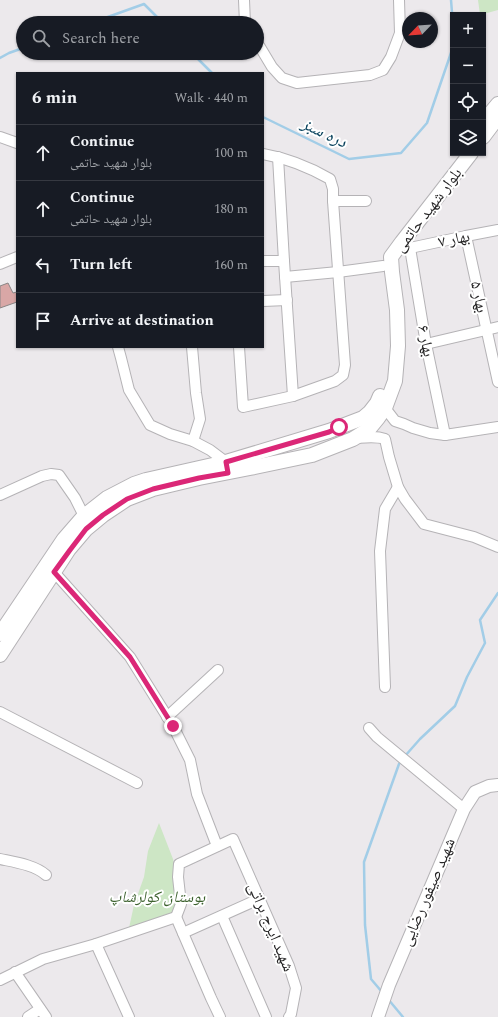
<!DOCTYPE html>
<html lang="en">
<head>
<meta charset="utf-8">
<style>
  body { margin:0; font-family:Spectral,"Noto Naskh Arabic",serif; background:#242831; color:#f1f3f6 }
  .controls { position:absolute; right:12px; top:12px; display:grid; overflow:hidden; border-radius:0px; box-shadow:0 1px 3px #0004 }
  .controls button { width:36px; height:36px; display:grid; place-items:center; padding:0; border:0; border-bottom:1px solid #363941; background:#171b24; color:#f1f3f6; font:20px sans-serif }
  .compass { position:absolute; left:402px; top:12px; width:36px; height:36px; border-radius:50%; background:#171b24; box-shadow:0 1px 3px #0004; rotate:245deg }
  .stop { position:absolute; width:12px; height:12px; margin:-9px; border:3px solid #db2777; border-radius:50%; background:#fff }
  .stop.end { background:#db2777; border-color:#fff; box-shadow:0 1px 4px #0008 }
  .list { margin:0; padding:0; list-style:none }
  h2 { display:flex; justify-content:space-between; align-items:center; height:52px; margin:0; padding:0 16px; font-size:17px }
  h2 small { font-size:13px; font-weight:400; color:#9ea1a6 }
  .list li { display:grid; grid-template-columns:26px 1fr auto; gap:12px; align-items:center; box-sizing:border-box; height:56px; padding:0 16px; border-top:1px solid #363941 }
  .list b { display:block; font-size:15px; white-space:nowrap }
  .list p { margin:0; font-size:13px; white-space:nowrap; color:#9ea1a6 }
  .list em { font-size:13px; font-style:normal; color:#9ea1a6 }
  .icon { flex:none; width:22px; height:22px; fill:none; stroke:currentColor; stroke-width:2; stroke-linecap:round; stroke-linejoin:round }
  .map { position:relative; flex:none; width:498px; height:1017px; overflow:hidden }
  .search { position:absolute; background:#171b24; box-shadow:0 1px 3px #0004; left:16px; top:16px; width:248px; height:44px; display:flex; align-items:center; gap:10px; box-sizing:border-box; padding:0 14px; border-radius:22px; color:#9ea1a6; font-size:15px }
  .panel { position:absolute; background:#171b24; box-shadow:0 1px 3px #0004; left:16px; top:72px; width:248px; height:276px; border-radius:0px }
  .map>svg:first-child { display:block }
</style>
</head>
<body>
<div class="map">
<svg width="498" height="1017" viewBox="0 0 498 1017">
  <rect width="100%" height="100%" fill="#ece9ec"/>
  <g fill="#cde6c5">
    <path d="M478,0h20v10l-18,5z"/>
    <path d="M159,823l14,36 3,12 2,34 -11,12 -38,11 5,-23 10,-28 4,-26z"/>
  </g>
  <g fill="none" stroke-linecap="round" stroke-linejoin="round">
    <g stroke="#a2cde7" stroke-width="2.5">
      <path d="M451,0l2,25"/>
      <path d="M91,23l53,-19 19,19"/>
      <path d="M192,53l20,20"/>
      <path d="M0,58l9,-5 14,-5"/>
      <path d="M263,117l86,42 52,-6 26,-30 26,-76"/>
      <path d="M405,756l15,-17 35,-33 12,-29 18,-34 -5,-23 18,-27"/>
      <path d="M382,992l-11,-13 -6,-54 -1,-63 35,-98 3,-4"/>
      <path d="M388,999l15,18"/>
    </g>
  </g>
  <path fill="#d9a7a6" stroke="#898585" d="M8,283l5,10 4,-1v10l-17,6v-22z"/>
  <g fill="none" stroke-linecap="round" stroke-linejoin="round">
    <defs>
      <g id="minor">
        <path d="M244,0l1,23"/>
        <path d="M257,44l3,3 12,20 10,11 15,5 73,-8 13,-5 8,-13 9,-24 -1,-33"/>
        <path d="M0,137l17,6"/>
        <path d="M263,154c23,4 46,13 67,25l3,10v12h33"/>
        <path d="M278,157l6,104 9,135"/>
        <path d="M466,236l32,146"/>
        <path d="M410,248l16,96 19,91"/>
        <path d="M410,248l56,-12 32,-6"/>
        <path d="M263,261h21"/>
        <path d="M0,264l17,-7"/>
        <path d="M285,277l53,-5 45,-6"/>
        <path d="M263,301l24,-1"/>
        <path d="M426,344l72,-17"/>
        <path d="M118,347l3,11 8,32 21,35 20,9 23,7 17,9 16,12"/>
        <path d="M192,347l4,46 4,26 -7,22"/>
        <path d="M239,347l4,60 50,-11 42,-15 8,-6 2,-10 -12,-164"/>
        <path d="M385,408l10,13 9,3 9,4 17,5 15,2 53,-8"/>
        <path d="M358,438c10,-1 18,-2 27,1l4,18 9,30 7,12 19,25 50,13 24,10"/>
        <path d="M0,495l42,-19 9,-2 8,1 16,23 9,18"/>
        <path d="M50,569l4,3 76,85 43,69 17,34 7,34 20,52"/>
        <path d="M385,687l-5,-136 5,-42 13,-22"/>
        <path d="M0,712l137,71"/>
        <path d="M167,717l51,-47"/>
        <path d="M369,728l8,9 87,72"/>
        <path d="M0,859c14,3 35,6 46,16"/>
        <path d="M222,916l44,101"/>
        <path d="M176,917l5,-13 -3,-27 1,-13 54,-25 56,127 7,22 -5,26 -2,3"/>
        <path d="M176,917l35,81 9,19"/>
        <path d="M183,933l76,-34"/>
        <path d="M96,944l33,73"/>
        <path d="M15,972l31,45"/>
        <path d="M0,980l43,-21 53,-15 80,-27"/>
        <path d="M28,1017l12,-8"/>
      </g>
      <path id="tertiary" d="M378,1017l11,-32 75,-176 11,-17 14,-6 9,-1"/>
      <g id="secondary">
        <path d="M483,122l15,-18"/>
        <path d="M483,137l15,-20"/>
        <path d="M0,634l64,-95 20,-23 23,-18 27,-14 12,-4 80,-18 103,-31 34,-13 7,-6 7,-9 3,-7"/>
        <path d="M0,655l69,-106 17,-20 17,-14 24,-16 26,-10 46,-11 51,-10 62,-13 41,-16 16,-10 9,-11 7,-10 10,-27 3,-35 -1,-36 -5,-38 -1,-15 11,-15 35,-45 34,-44"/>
      </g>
    </defs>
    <use href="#minor" stroke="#b5b3b6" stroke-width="12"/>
    <use href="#tertiary" stroke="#b5b3b6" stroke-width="14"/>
    <use href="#secondary" stroke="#b5b3b6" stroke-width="16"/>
    <use href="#minor" stroke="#fff" stroke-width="10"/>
    <use href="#tertiary" stroke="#fff" stroke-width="12"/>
    <use href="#secondary" stroke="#fff" stroke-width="14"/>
  </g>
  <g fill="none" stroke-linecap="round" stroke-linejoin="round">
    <path stroke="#db2777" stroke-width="5" d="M173,726l-43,-69 -76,-85 16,-22 16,-21 17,-14 24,-16 26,-10 46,-11 29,-5 -2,-11 103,-30 10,-5"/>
  </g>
  <g text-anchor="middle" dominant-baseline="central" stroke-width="4" stroke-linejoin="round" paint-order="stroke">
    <g font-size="16" fill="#262526" stroke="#fff">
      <text transform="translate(428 210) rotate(-53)">بلوار شهید حاتمی</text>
      <text transform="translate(454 239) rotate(-11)">بهار ۷</text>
      <text transform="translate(479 297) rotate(78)">بهار ۵</text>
      <text transform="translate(426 341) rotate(79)">بهار ۶</text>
      <text transform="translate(428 892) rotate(-67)">شهید صیفور رضایی</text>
      <text transform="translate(271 927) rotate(67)">شهید ایرج براتی</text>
    </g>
    <g font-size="16" font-style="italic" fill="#3c612e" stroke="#fff">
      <text x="157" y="897">بوستان کولرشاپ</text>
    </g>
    <g font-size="17" font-style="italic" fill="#0b435d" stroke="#fff">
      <text transform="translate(324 133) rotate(26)">دره سبز</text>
    </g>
  </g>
</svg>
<div class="controls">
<button>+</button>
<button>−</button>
<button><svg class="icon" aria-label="locate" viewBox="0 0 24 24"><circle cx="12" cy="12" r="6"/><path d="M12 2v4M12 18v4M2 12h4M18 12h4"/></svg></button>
<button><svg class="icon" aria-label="layers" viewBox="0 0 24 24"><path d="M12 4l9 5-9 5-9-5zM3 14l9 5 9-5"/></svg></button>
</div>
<svg class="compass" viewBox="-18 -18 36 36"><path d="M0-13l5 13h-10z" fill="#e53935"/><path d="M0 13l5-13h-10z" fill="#9ea1a6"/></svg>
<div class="stop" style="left:339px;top:427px"></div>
<div class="stop end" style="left:173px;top:726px"></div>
<div class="search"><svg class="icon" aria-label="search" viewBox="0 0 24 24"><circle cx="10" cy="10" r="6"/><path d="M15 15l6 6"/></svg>Search here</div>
<section class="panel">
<h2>6 min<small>Walk · 440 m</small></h2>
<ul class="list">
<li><svg class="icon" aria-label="ahead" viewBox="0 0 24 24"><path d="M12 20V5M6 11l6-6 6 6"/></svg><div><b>Continue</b><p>بلوار شهید حاتمی</p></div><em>100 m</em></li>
<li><svg class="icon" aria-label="ahead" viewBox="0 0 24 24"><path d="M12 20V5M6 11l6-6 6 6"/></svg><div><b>Continue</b><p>بلوار شهید حاتمی</p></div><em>180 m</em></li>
<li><svg class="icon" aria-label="left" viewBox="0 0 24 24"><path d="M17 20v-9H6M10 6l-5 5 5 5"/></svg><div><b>Turn left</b></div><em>160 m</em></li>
<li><svg class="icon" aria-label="arrive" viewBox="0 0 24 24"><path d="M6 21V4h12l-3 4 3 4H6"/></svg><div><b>Arrive at destination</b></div></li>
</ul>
</section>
</div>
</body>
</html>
